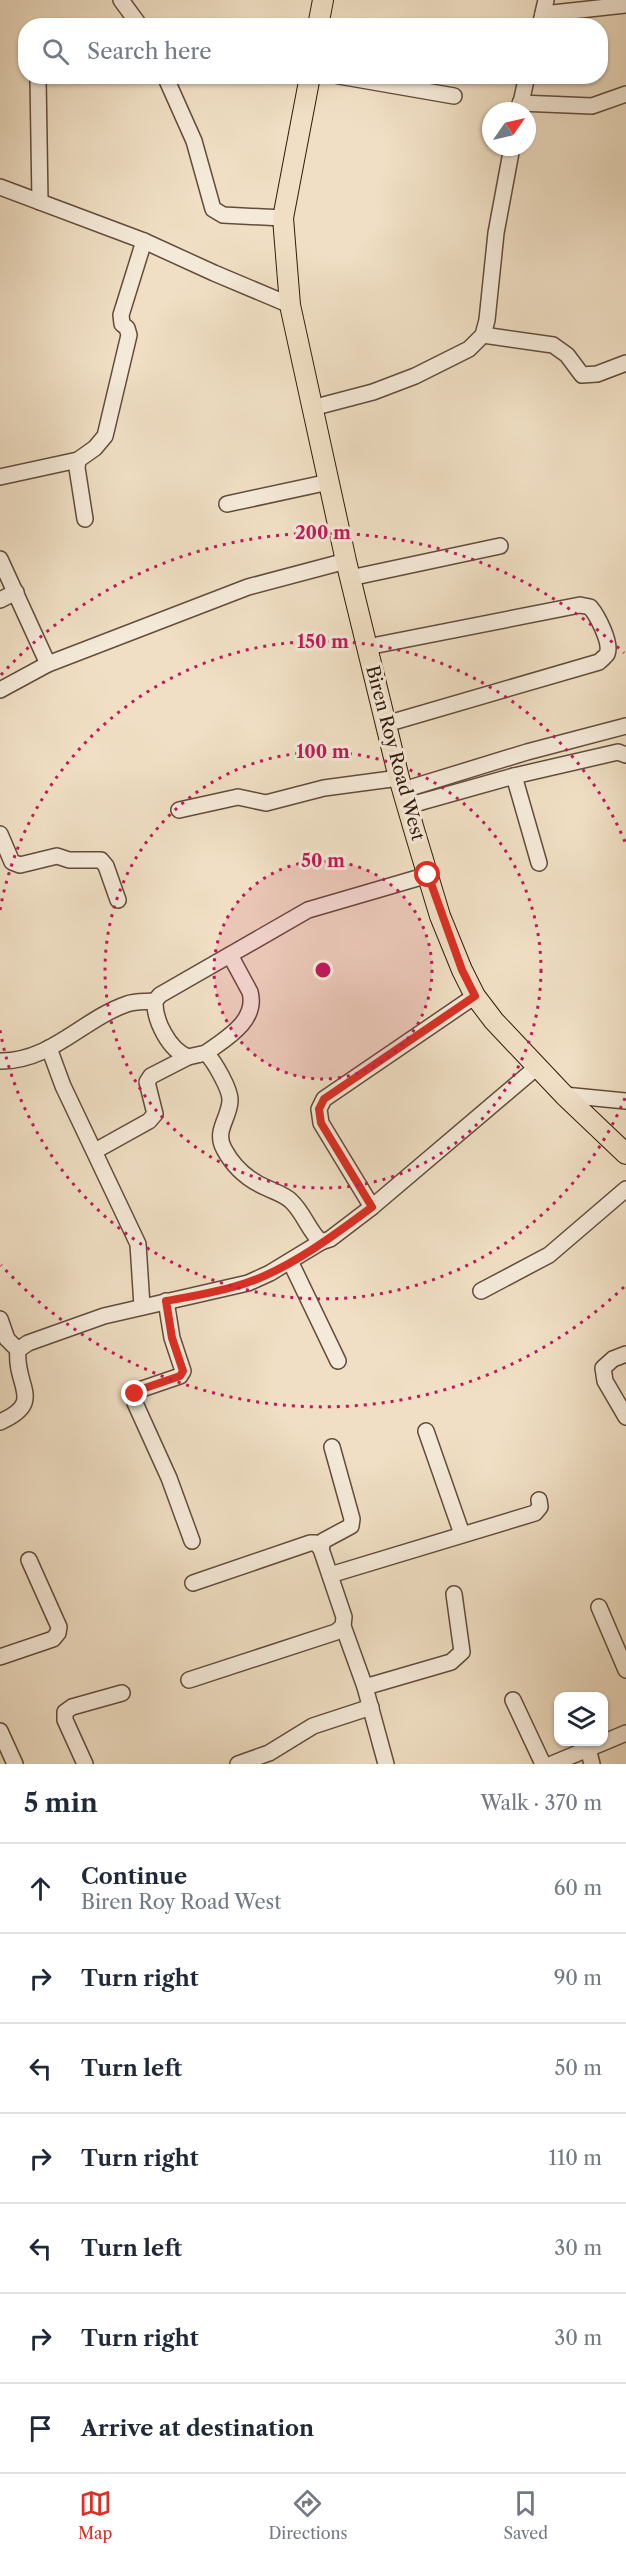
<!DOCTYPE html>
<html lang="en">
<head>
<meta charset="utf-8">
<style>
  body { margin:0; font-family:"Libre Caslon Text",serif; background:#f2f2f3; color:#1f2937 }
  .controls { position:absolute; right:18px; bottom:18px; display:grid; overflow:hidden; border-radius:12px; box-shadow:0 2px 4px #0004 }
  .controls button { width:54px; height:54px; display:grid; place-items:center; padding:0; border:0; border-bottom:2px solid #e0e1e3; background:#fff; color:#1f2937; font:30px sans-serif }
  .compass { position:absolute; left:482px; top:102px; width:54px; height:54px; border-radius:50%; background:#fff; box-shadow:0 2px 4px #0004; rotate:56deg }
  .stop { position:absolute; width:18px; height:18px; margin:-14px; border:4px solid #d93025; border-radius:50%; background:#fff }
  .stop.end { background:#d93025; border-color:#fff; box-shadow:0 2px 6px #0008 }
  .list { margin:0; padding:0; list-style:none }
  h2 { display:flex; justify-content:space-between; align-items:center; height:78px; margin:0; padding:0 24px; font-size:26px }
  h2 small { font-size:20px; font-weight:400; color:#747a83 }
  .list li { display:grid; grid-template-columns:39px 1fr auto; gap:18px; align-items:center; box-sizing:border-box; height:90px; padding:0 24px; border-top:2px solid #e0e1e3 }
  .list b { display:block; font-size:22px; white-space:nowrap }
  .list p { margin:0; font-size:20px; white-space:nowrap; color:#747a83 }
  .list em { font-size:20px; font-style:normal; color:#747a83 }
  .icon { flex:none; width:33px; height:33px; fill:none; stroke:currentColor; stroke-width:2; stroke-linecap:round; stroke-linejoin:round }
  .map { position:relative; flex:none; width:626px; height:1764px; overflow:hidden }
  .search { position:absolute; background:#fff; box-shadow:0 2px 4px #0004; left:18px; right:18px; top:18px; height:66px; display:flex; align-items:center; gap:15px; box-sizing:border-box; padding:0 21px; border-radius:24px; color:#747a83; font-size:22px }
  .sheet { height:708px; background:#fff }
  nav { display:flex; justify-content:space-around; align-items:center; box-sizing:border-box; height:84px; border-top:2px solid #e0e1e3; background:#fff; font-size:16px; color:#747a83 }
  nav a { display:grid; justify-items:center; gap:3px }
  nav .on { color:#d93025 }
  .map>svg:first-child { display:block }
</style>
</head>
<body>
<div class="map">
<svg width="626" height="1764" viewBox="0 0 626 1764">
  <rect width="100%" height="100%" fill="#f0dfc4"/>
  <filter id="stains"><feTurbulence type="fractalNoise" baseFrequency=".00333" numOctaves="4"/><feColorMatrix values="0 0 0 0 .2 0 0 0 0 .09 0 0 0 0 .02 0 0 0 .5 -.17"/></filter>
  <radialGradient id="worn" r=".72"><stop offset=".6" stop-color="#630" stop-opacity="0"/><stop offset="1" stop-color="#630" stop-opacity=".3"/></radialGradient>
  <g fill="none" stroke-linecap="round" stroke-linejoin="round">
    <defs>
      <g id="minor">
        <path d="M121,0l19,26"/>
        <path d="M543,14l83,-9"/>
        <path d="M540,26l6,-26"/>
        <path d="M165,76l29,65 19,68 10,6 60,3"/>
        <path d="M339,76l115,20"/>
        <path d="M38,78l2,124"/>
        <path d="M520,103l72,3 34,-12"/>
        <path d="M519,111l8,-35"/>
        <path d="M0,187l144,54 70,32 76,32"/>
        <path d="M483,335l70,10 14,10 15,20 15,-1 29,-11"/>
        <path d="M312,408l61,-16 42,-16 54,-27 14,-14 4,-15 9,-87 16,-86"/>
        <path d="M0,477l78,-17"/>
        <path d="M227,504l102,-22"/>
        <path d="M85,519l-8,-51 1,-8 17,-12 10,-12 24,-101 -2,-7 -5,-4 -1,-9 23,-74"/>
        <path d="M0,559l48,105"/>
        <path d="M350,578l150,-32"/>
        <path d="M0,600l16,-8"/>
        <path d="M367,647l213,-42 10,2c7,8 22,36 17,47 -1,2 -6,6 -8,8l-213,62"/>
        <path d="M0,690l48,-26 200,-77 98,-26"/>
        <path d="M514,776l25,87"/>
        <path d="M403,790l124,-38 99,-26"/>
        <path d="M407,806l107,-30 104,-24 8,3"/>
        <path d="M179,810l59,-13 28,6 58,-15 75,-10"/>
        <path d="M0,834l12,28 8,3 37,-9 12,4h32l5,6 12,34"/>
        <path d="M428,875l-120,35 -148,85 -5,6c-1,19 14,49 33,56l18,-4c8,8 25,37 24,48 -1,18 -16,30 -6,48 10,19 24,31 43,39 8,4 18,7 24,13 13,12 17,29 30,41l9,-3 42,-32 165,-140"/>
        <path d="M49,1048l14,38 75,158 4,62"/>
        <path d="M206,1053c19,-14 52,-32 44,-61l-20,-37"/>
        <path d="M0,1061c50,1 83,-42 127,-57 8,-3 19,-2 28,-3"/>
        <path d="M564,1095l62,6"/>
        <path d="M95,1151l54,-30 6,-7 -8,-32 4,-6 37,-19"/>
        <path d="M372,1207l-51,-84 -2,-14 5,-10 151,-103"/>
        <path d="M290,1261l48,100"/>
        <path d="M481,1291l68,-36 77,-66"/>
        <path d="M166,1301l6,37 11,33 -3,5 -38,13 -7,5v9l34,75 23,63"/>
        <path d="M0,1319l7,20 11,11"/>
        <path d="M626,1354l-13,5 -10,9 2,13 21,36"/>
        <path d="M0,1422c46,-20 14,-36 18,-72l10,-7 76,-27 144,-33 22,-10 51,-31"/>
        <path d="M426,1431l36,103"/>
        <path d="M321,1549l2,-8 28,-15 1,-7 -20,-72"/>
        <path d="M330,1575l205,-62 5,-6 -1,-7"/>
        <path d="M599,1607l27,63"/>
        <path d="M343,1626l22,61 21,77"/>
        <path d="M0,1657l53,-18 5,-6 1,-6 -30,-67"/>
        <path d="M189,1680l147,-48 7,-6 1,-9 -23,-68 -5,-6h-6l-117,40"/>
        <path d="M365,1687l86,-25 11,-10 -8,-58"/>
        <path d="M513,1700l30,64"/>
        <path d="M0,1731l15,33"/>
        <path d="M588,1748l4,16"/>
        <path d="M85,1764l-20,-44v-8l7,-5 50,-14"/>
        <path d="M238,1764l31,-11 44,-27 58,-19"/>
        <path d="M552,1764l74,-31"/>
      </g>
      <g id="major">
        <path d="M318,26l5,-26"/>
        <path d="M310,76l-27,142 7,87 56,256 53,217 16,55 25,83 22,54 13,26 19,25 70,74 62,59"/>
      </g>
    </defs>
    <use href="#minor" stroke="#624c3b" stroke-width="18"/>
    <use href="#major" stroke="#321b0d" stroke-width="22"/>
    <use href="#minor" stroke="#f5ead9" stroke-width="15"/>
    <use href="#major" stroke="#f0dfc4" stroke-width="20"/>
  </g>
  <g fill="none" stroke-linecap="round" stroke-linejoin="round">
    <path stroke="#d93025" stroke-width="8" d="M135,1394l7,-5 38,-13 3,-5 -11,-33 -6,-37c27,-5 54,-9 80,-18 43,-14 90,-49 126,-76l-51,-84 -2,-14 5,-10 151,-103 -13,-26 -34,-95"/>
  </g>
  <circle cx="323" cy="970" r="109" fill="#c2185b" fill-opacity=".12"/>
  <g fill="none" stroke="#c2185b" stroke-width="3" stroke-dasharray="3 6">
    <circle cx="323" cy="970" r="109"/>
    <circle cx="323" cy="970" r="218"/>
    <path d="M625 1098A328 328 0 0 1 0 1030M0 910A328 328 0 0 1 625 842"/>
    <path d="M624 1287A437 437 0 0 1 1 1265M1 675A437 437 0 0 1 624 653"/>
  </g>
  <g text-anchor="middle" dominant-baseline="central" stroke-width="6" stroke-linejoin="round" paint-order="stroke">
    <g font-size="18" fill="#321b0d" stroke="#f5ead9">
      <text transform="translate(395 753) rotate(75)">Biren Roy Road West</text>
    </g>
  </g>
  <circle cx="323" cy="970" r="9" fill="#c2185b" stroke="#f5ead9" stroke-width="3"/>
  <g font-size="18" text-anchor="middle" font-weight="bold" fill="#c2185b" stroke="#f5ead9" stroke-width="6" stroke-linejoin="round" paint-order="stroke">
    <text x="323" y="539">200 m</text>
    <text x="323" y="648">150 m</text>
    <text x="323" y="758">100 m</text>
    <text x="323" y="867">50 m</text>
  </g>
  <rect width="100%" height="100%" filter="url(#stains)"/>
  <rect width="100%" height="100%" fill="url(#worn)"/>
</svg>
<div class="controls">
<button><svg class="icon" aria-label="layers" viewBox="0 0 24 24"><path d="M12 4l9 5-9 5-9-5zM3 14l9 5 9-5"/></svg></button>
</div>
<svg class="compass" viewBox="-18 -18 36 36"><path d="M0-13l5 13h-10z" fill="#e53935"/><path d="M0 13l5-13h-10z" fill="#747a83"/></svg>
<div class="stop" style="left:428px;top:875px"></div>
<div class="stop end" style="left:135px;top:1394px"></div>
<div class="search"><svg class="icon" aria-label="search" viewBox="0 0 24 24"><circle cx="10" cy="10" r="6"/><path d="M15 15l6 6"/></svg>Search here</div>
</div>
<section class="sheet">
<h2>5 min<small>Walk · 370 m</small></h2>
<ul class="list">
<li><svg class="icon" aria-label="ahead" viewBox="0 0 24 24"><path d="M12 20V5M6 11l6-6 6 6"/></svg><div><b>Continue</b><p>Biren Roy Road West</p></div><em>60 m</em></li>
<li><svg class="icon" aria-label="right" viewBox="0 0 24 24"><path d="M7 20v-9h11M14 6l5 5-5 5"/></svg><div><b>Turn right</b></div><em>90 m</em></li>
<li><svg class="icon" aria-label="left" viewBox="0 0 24 24"><path d="M17 20v-9H6M10 6l-5 5 5 5"/></svg><div><b>Turn left</b></div><em>50 m</em></li>
<li><svg class="icon" aria-label="right" viewBox="0 0 24 24"><path d="M7 20v-9h11M14 6l5 5-5 5"/></svg><div><b>Turn right</b></div><em>110 m</em></li>
<li><svg class="icon" aria-label="left" viewBox="0 0 24 24"><path d="M17 20v-9H6M10 6l-5 5 5 5"/></svg><div><b>Turn left</b></div><em>30 m</em></li>
<li><svg class="icon" aria-label="right" viewBox="0 0 24 24"><path d="M7 20v-9h11M14 6l5 5-5 5"/></svg><div><b>Turn right</b></div><em>30 m</em></li>
<li><svg class="icon" aria-label="arrive" viewBox="0 0 24 24"><path d="M6 21V4h12l-3 4 3 4H6"/></svg><div><b>Arrive at destination</b></div></li>
</ul>
</section>
<nav>
<a class="on"><svg class="icon" aria-label="map" viewBox="0 0 24 24"><path d="M3 6l6-2 6 2 6-2v14l-6 2-6-2-6 2zM9 4v14M15 6v14"/></svg>Map</a>
<a><svg class="icon" aria-label="directions" viewBox="0 0 24 24"><path d="M12 3l9 9-9 9-9-9zM9 14v-3h6M13 9l2 2-2 2"/></svg>Directions</a>
<a><svg class="icon" aria-label="saved" viewBox="0 0 24 24"><path d="M7 4h10v16l-5-4-5 4z"/></svg>Saved</a>
</nav>
</body>
</html>
